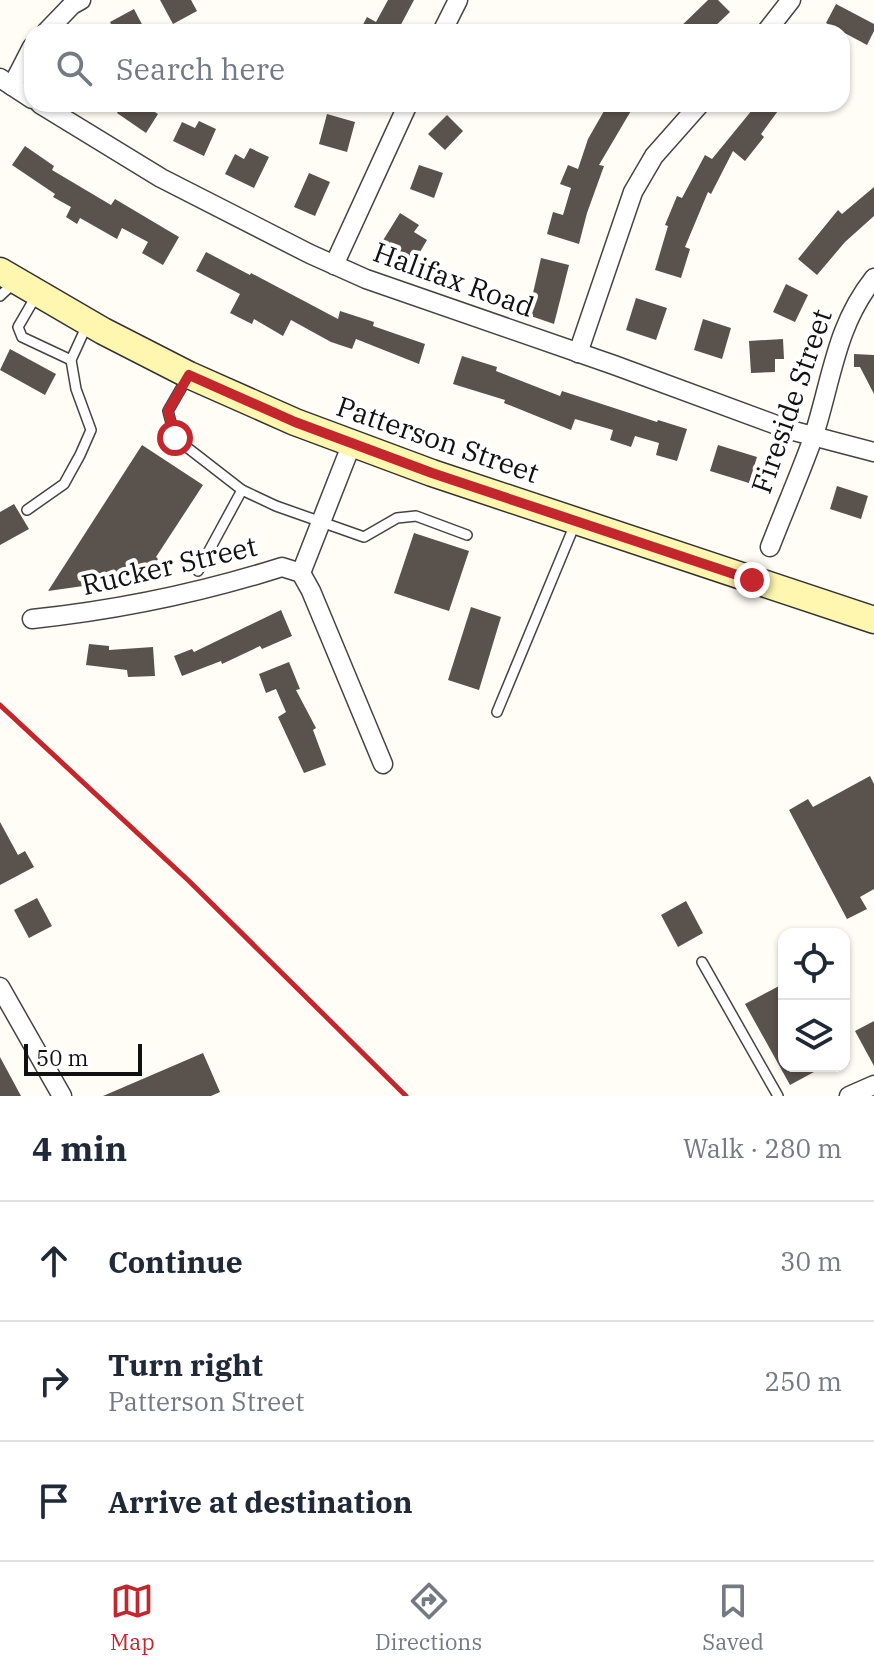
<!DOCTYPE html>
<html lang="en">
<head>
<meta charset="utf-8">
<style>
  body { margin:0; font-family:"IBM Plex Serif",serif; background:#f6f6f7; color:#1f2937 }
  .controls { position:absolute; right:24px; bottom:24px; display:grid; overflow:hidden; border-radius:16px; box-shadow:0 2px 6px #0004 }
  .controls button { width:72px; height:72px; display:grid; place-items:center; padding:0; border:0; border-bottom:2px solid #e0e1e3; background:#fff; color:#1f2937; font:40px sans-serif }
  .scale { position:absolute; left:24px; bottom:20px; width:118px; box-sizing:border-box; padding-left:8px; border:4px solid #111; border-top:0; font-size:22px; line-height:28px; white-space:nowrap; color:#111; -webkit-text-stroke:6px #fff; paint-order:stroke }
  .stop { position:absolute; width:24px; height:24px; margin:-18px; border:6px solid #c4262e; border-radius:50%; background:#fff }
  .stop.end { background:#c4262e; border-color:#fff; box-shadow:0 2px 8px #0008 }
  .list { margin:0; padding:0; list-style:none }
  h2 { display:flex; justify-content:space-between; align-items:center; height:104px; margin:0; padding:0 32px; font-size:34px }
  h2 small { font-size:26px; font-weight:400; color:#747a83 }
  .list li { display:grid; grid-template-columns:52px 1fr auto; gap:24px; align-items:center; box-sizing:border-box; height:120px; padding:0 32px; border-top:2px solid #e0e1e3 }
  .list b { display:block; font-size:30px; white-space:nowrap }
  .list p { margin:0; font-size:26px; white-space:nowrap; color:#747a83 }
  .list em { font-size:26px; font-style:normal; color:#747a83 }
  .icon { flex:none; width:44px; height:44px; fill:none; stroke:currentColor; stroke-width:2; stroke-linecap:round; stroke-linejoin:round }
  .map { position:relative; flex:none; width:874px; height:1096px; overflow:hidden }
  .search { position:absolute; background:#fff; box-shadow:0 2px 6px #0004; left:24px; right:24px; top:24px; height:88px; display:flex; align-items:center; gap:20px; box-sizing:border-box; padding:0 28px; border-radius:24px; color:#747a83; font-size:30px }
  .sheet { height:464px; background:#fff }
  nav { display:flex; justify-content:space-around; align-items:center; box-sizing:border-box; height:112px; border-top:2px solid #e0e1e3; background:#fff; font-size:22px; color:#747a83 }
  nav a { display:grid; justify-items:center; gap:4px }
  nav .on { color:#c4262e }
  .map>svg:first-child { display:block }
</style>
</head>
<body>
<div class="map">
<svg width="874" height="1096" viewBox="0 0 874 1096">
  <rect width="100%" height="100%" fill="#fffdf5"/>
  <g fill="#5a524d">
    <path d="M160,0h31l6,11 -24,13z"/>
    <path d="M388,0h26l-17,32h-38l8,-15 9,5z"/>
    <path d="M708,0h10l12,12 -21,20h-34z"/>
    <path d="M836,4l38,20v7l-7,14 -41,-22z"/>
    <path d="M134,9l12,23h-31l-5,-10z"/>
    <path d="M123,104h19l16,10 -12,19 -29,-20z"/>
    <path d="M608,104h27l-36,61 5,1 -17,47 -8,31 -32,-10 6,-22 10,3 8,-27 -11,-4 8,-19 10,4 10,-30z"/>
    <path d="M757,104h26l-22,30 3,3 -19,24 -12,-10 -22,43 -3,-2 -23,55 5,2 -9,29 -26,-8 13,-44 -3,-1 12,-29 5,2 23,-43 7,4z"/>
    <path d="M327,114l28,8 -8,30 -28,-8z"/>
    <path d="M447,115l16,16 -18,19 -17,-16z"/>
    <path d="M199,121l17,8 -12,27 -31,-15 9,-19 13,6z"/>
    <path d="M25,146l29,20 -2,4 59,35 4,-6 64,38 -16,28 -21,-12 6,-11 -26,-14 -5,11 -37,-21 -3,6 -11,-7 5,-10 -18,-10 2,-3 -43,-29z"/>
    <path d="M250,148l19,9 -15,31 -29,-14 10,-20 9,5z"/>
    <path d="M419,165l24,8 -9,25 -24,-9z"/>
    <path d="M309,173l21,9 -15,34 -21,-9z"/>
    <path d="M874,187v29l-29,26 -28,33 -19,-16 40,-49 4,4z"/>
    <path d="M400,213l19,12 -5,7 13,8 -13,22 -32,-20z"/>
    <path d="M206,252l44,23 1,-2 87,46 2,-8 34,11 -1,4 52,18 -6,20 -63,-25 -4,10 -21,-7 -40,-22 -8,16 -29,-17 -2,5 -22,-11 10,-19 -44,-23z"/>
    <path d="M541,258l28,7 -15,59 -26,-9z"/>
    <path d="M786,284l22,11 -13,27 -22,-10z"/>
    <path d="M636,298l31,10 -11,32 -30,-10z"/>
    <path d="M703,319l28,9 -9,31 -28,-9z"/>
    <path d="M783,339l1,20h-9v13l-24,1 -2,-32z"/>
    <path d="M10,349l46,25 -11,21 -45,-25z"/>
    <path d="M854,354l20,1v39l-14,-27h-6z"/>
    <path d="M462,356l35,11 -1,4 64,25 2,-5 95,31 1,-2 29,9 -10,32 -21,-6 3,-12 -24,-7 -4,11 -21,-7 3,-10 -38,-11 -4,11 -67,-27 1,-3 -52,-16z"/>
    <path d="M142,445l61,40 -47,72 2,2 -11,18 -99,14z"/>
    <path d="M718,445l39,12 -8,26 -39,-12z"/>
    <path d="M837,486l31,10 -7,23 -31,-10z"/>
    <path d="M14,504l15,25 -29,16v-33z"/>
    <path d="M414,533l55,18 -20,60 -55,-18z"/>
    <path d="M471,607l30,10 -22,73 -31,-10z"/>
    <path d="M281,610l11,26 -30,13 -2,-3 -38,18 -1,-3 -39,15 -8,-20 18,-7 2,3z"/>
    <path d="M89,644l20,2v4l44,-3 2,29 -27,1 -1,-7 -41,-5z"/>
    <path d="M289,662l11,27 -4,1 20,38 -3,2 13,35 -22,8 -26,-56 8,-5 -10,-23 -10,4 -7,-19z"/>
    <path d="M870,776l4,8v105l-14,8 7,12 -20,10 -58,-109 19,-11 5,8z"/>
    <path d="M0,822l18,33 7,-4 9,16 -34,18z"/>
    <path d="M37,898l15,28 -23,12 -15,-28z"/>
    <path d="M686,901l17,32 -25,14 -17,-32z"/>
    <path d="M779,986l5,9v71h41l-35,19 -45,-81z"/>
    <path d="M874,1021v45l-19,-35z"/>
    <path d="M203,1053l17,39 -9,4h-108z"/>
    <path d="M0,1057l21,39h-21z"/>
  </g>
  <g fill="none" stroke-linecap="round" stroke-linejoin="round">
    <defs>
      <g id="lane">
        <path d="M0,296l14,-13"/>
        <path d="M36,296l-18,31 4,10 49,23"/>
        <path d="M187,378l-19,33 7,27 67,52 34,16 88,31 33,-19 19,-2 51,19"/>
        <path d="M27,510l37,-26 16,-29 11,-25 -15,-41 -5,-29 16,-35"/>
        <path d="M198,571l44,-81"/>
        <path d="M497,712l78,-188"/>
        <path d="M702,962l76,134"/>
      </g>
      <g id="street">
        <path d="M46,32l26,-27 9,-5"/>
        <path d="M442,32l16,-32"/>
        <path d="M766,32l25,-32"/>
        <path d="M0,78l32,21"/>
        <path d="M12,86l20,-39"/>
        <path d="M40,104l121,74 149,76 56,25 248,86 176,65 84,22"/>
        <path d="M334,265l74,-161"/>
        <path d="M578,353l55,-161 21,-36 46,-52"/>
        <path d="M770,547c14,-36 30,-73 43,-109 19,-58 22,-111 61,-160"/>
        <path d="M301,573l51,-130"/>
        <path d="M32,619c86,-9 168,-26 250,-52l19,6 10,18 72,173"/>
        <path d="M0,987l62,109"/>
        <path d="M849,1096l25,-11"/>
      </g>
      <path id="secondary" d="M0,271l103,60 86,44 106,47 137,51 442,147"/>
    </defs>
    <use href="#lane" stroke="#444" stroke-width="12"/>
    <use href="#street" stroke="#444" stroke-width="21"/>
    <use href="#secondary" stroke="#333" stroke-width="29"/>
    <use href="#lane" stroke="#fff" stroke-width="9"/>
    <use href="#street" stroke="#fff" stroke-width="18"/>
    <use href="#secondary" stroke="#fff6b0" stroke-width="26"/>
    <path stroke="#c4262e" stroke-width="5" d="M0,705l189,176 217,215"/>
  </g>
  <g fill="none" stroke-linecap="round" stroke-linejoin="round">
    <path stroke="#c4262e" stroke-width="10" d="M175,438l-7,-27 21,-36 106,47 137,51 320,107"/>
  </g>
  <g text-anchor="middle" dominant-baseline="central" stroke-width="8" stroke-linejoin="round" paint-order="stroke">
    <g font-size="28" fill="#111" stroke="#fff">
      <text transform="translate(454 279) rotate(20)">Halifax Road</text>
      <text transform="translate(791 401) rotate(-71)">Fireside Street</text>
      <text transform="translate(438 439) rotate(19)">Patterson Street</text>
      <text transform="translate(169 565) rotate(-13)">Rucker Street</text>
    </g>
  </g>
</svg>
<div class="controls">
<button><svg class="icon" aria-label="locate" viewBox="0 0 24 24"><circle cx="12" cy="12" r="6"/><path d="M12 2v4M12 18v4M2 12h4M18 12h4"/></svg></button>
<button><svg class="icon" aria-label="layers" viewBox="0 0 24 24"><path d="M12 4l9 5-9 5-9-5zM3 14l9 5 9-5"/></svg></button>
</div>
<div class="scale">50 m</div>
<div class="stop" style="left:175px;top:438px"></div>
<div class="stop end" style="left:752px;top:580px"></div>
<div class="search"><svg class="icon" aria-label="search" viewBox="0 0 24 24"><circle cx="10" cy="10" r="6"/><path d="M15 15l6 6"/></svg>Search here</div>
</div>
<section class="sheet">
<h2>4 min<small>Walk · 280 m</small></h2>
<ul class="list">
<li><svg class="icon" aria-label="ahead" viewBox="0 0 24 24"><path d="M12 20V5M6 11l6-6 6 6"/></svg><div><b>Continue</b></div><em>30 m</em></li>
<li><svg class="icon" aria-label="right" viewBox="0 0 24 24"><path d="M7 20v-9h11M14 6l5 5-5 5"/></svg><div><b>Turn right</b><p>Patterson Street</p></div><em>250 m</em></li>
<li><svg class="icon" aria-label="arrive" viewBox="0 0 24 24"><path d="M6 21V4h12l-3 4 3 4H6"/></svg><div><b>Arrive at destination</b></div></li>
</ul>
</section>
<nav>
<a class="on"><svg class="icon" aria-label="map" viewBox="0 0 24 24"><path d="M3 6l6-2 6 2 6-2v14l-6 2-6-2-6 2zM9 4v14M15 6v14"/></svg>Map</a>
<a><svg class="icon" aria-label="directions" viewBox="0 0 24 24"><path d="M12 3l9 9-9 9-9-9zM9 14v-3h6M13 9l2 2-2 2"/></svg>Directions</a>
<a><svg class="icon" aria-label="saved" viewBox="0 0 24 24"><path d="M7 4h10v16l-5-4-5 4z"/></svg>Saved</a>
</nav>
</body>
</html>
